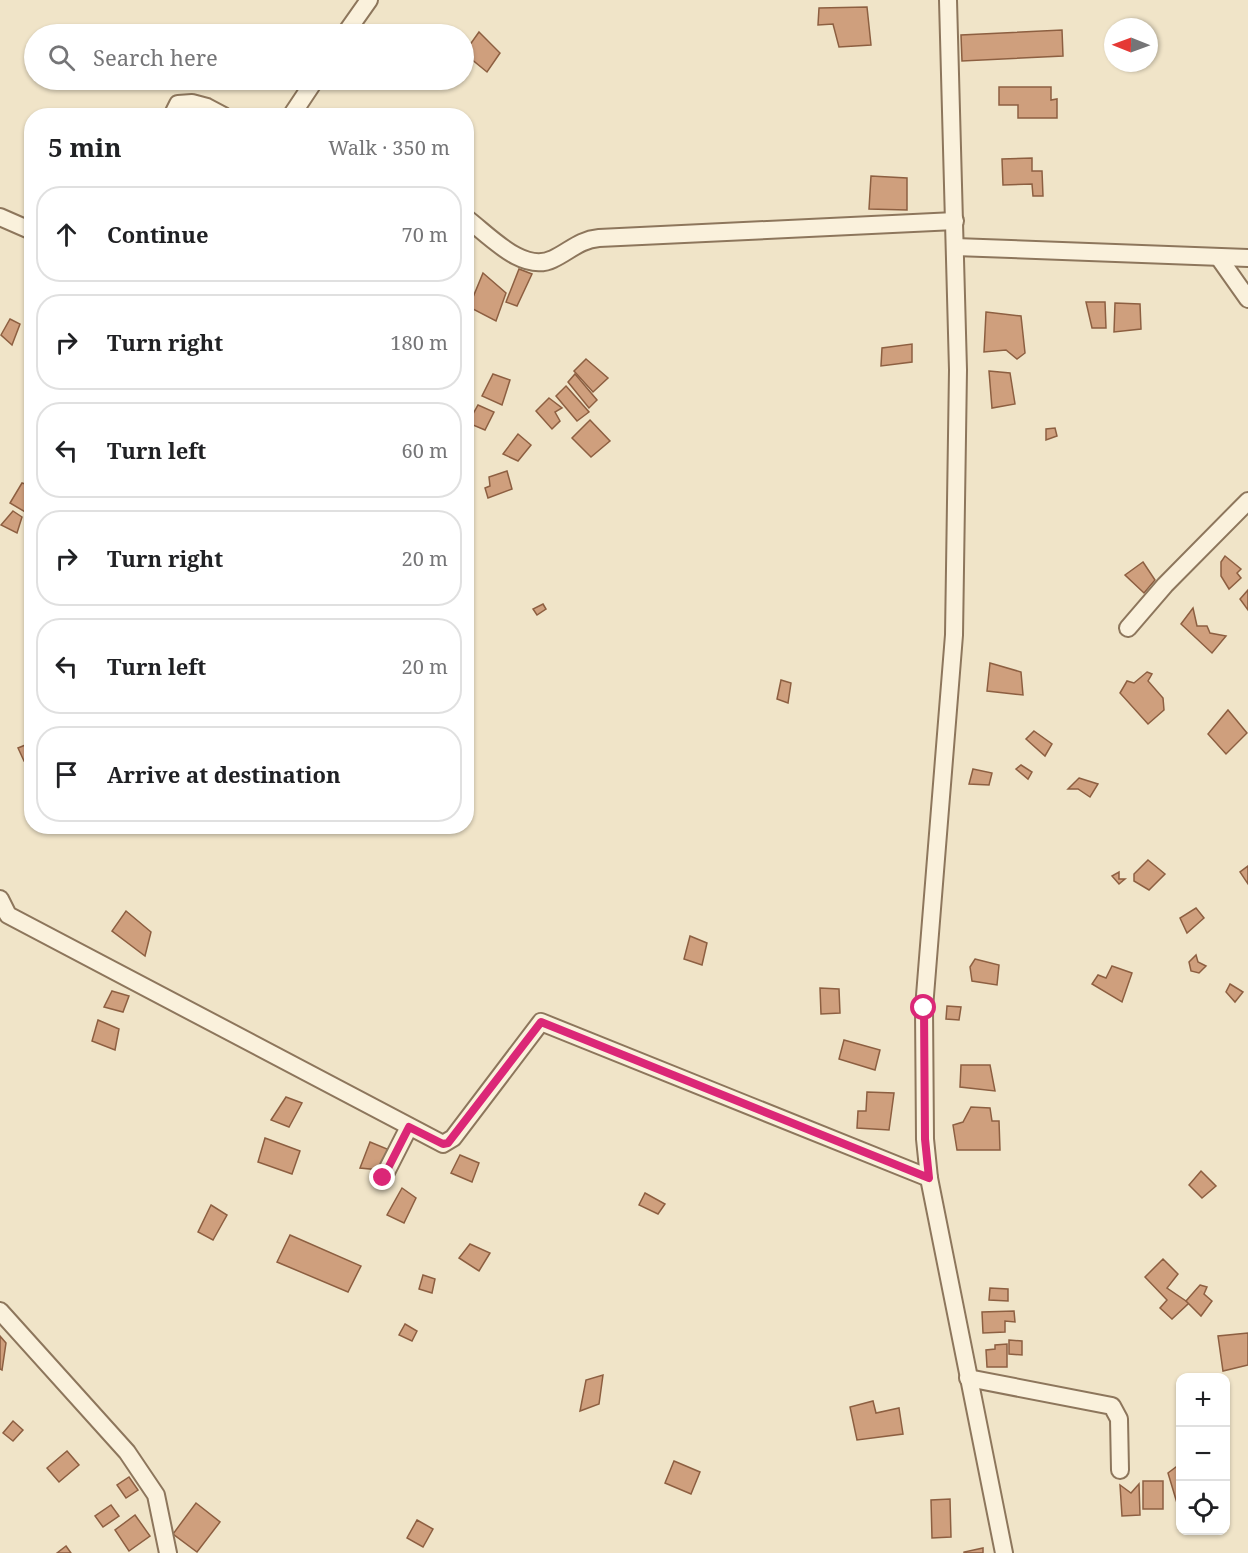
<!DOCTYPE html>
<html lang="en">
<head>
<meta charset="utf-8">
<style>
  body { margin:0; font-family:"Noto Serif",serif; background:#f6f6f6; color:#202124 }
  .controls { position:absolute; right:18px; bottom:18px; display:grid; overflow:hidden; border-radius:12px; box-shadow:0 2px 4px #0004 }
  .controls button { width:54px; height:54px; display:grid; place-items:center; padding:0; border:0; border-bottom:2px solid #e0e0e0; background:#fff; color:#202124; font:30px sans-serif }
  .compass { position:absolute; left:1104px; top:18px; width:54px; height:54px; border-radius:50%; background:#fff; box-shadow:0 2px 4px #0004; rotate:271deg }
  .stop { position:absolute; width:18px; height:18px; margin:-14px; border:4px solid #db2777; border-radius:50%; background:#fff }
  .stop.end { background:#db2777; border-color:#fff; box-shadow:0 2px 6px #0008 }
  .list { margin:0; padding:0; list-style:none }
  h2 { display:flex; justify-content:space-between; align-items:center; height:78px; margin:0; padding:0 24px; font-size:26px }
  h2 small { font-size:20px; font-weight:400; color:#757577 }
  .list li { display:grid; grid-template-columns:39px 1fr auto; gap:18px; align-items:center; box-sizing:border-box; height:96px; margin:0 12px 12px; padding:0 12px; border:2px solid #e0e0e0; border-radius:24px }
  .list b { display:block; font-size:22px; white-space:nowrap }
  .list em { font-size:20px; font-style:normal; color:#757577 }
  .icon { flex:none; width:33px; height:33px; fill:none; stroke:currentColor; stroke-width:2; stroke-linecap:round; stroke-linejoin:round }
  .map { position:relative; flex:none; width:1248px; height:1553px; overflow:hidden }
  .search { position:absolute; background:#fff; box-shadow:0 2px 4px #0004; left:24px; top:24px; width:450px; height:66px; display:flex; align-items:center; gap:15px; box-sizing:border-box; padding:0 21px; border-radius:33px; color:#757577; font-size:22px }
  .panel { position:absolute; background:#fff; box-shadow:0 2px 4px #0004; left:24px; top:108px; width:450px; height:726px; border-radius:24px }
  .map>svg:first-child { display:block }
</style>
</head>
<body>
<div class="map">
<svg width="1248" height="1553" viewBox="0 0 1248 1553">
  <rect width="100%" height="100%" fill="#f0e4c8"/>
  <g fill="#cf9f7d" stroke="#8d5f41" stroke-width="1.5">
    <path d="M867,7l4,38 -32,2 -6,-23 -15,1 1,-17z"/>
    <path d="M1062,30l1,26 -101,5 -1,-26z"/>
    <path d="M479,32l21,21 -13,19 -23,-19z"/>
    <path d="M999,87h52v13l6,-1v19h-39v-13h-19z"/>
    <path d="M1032,158v13h10l1,25h-10l-1,-12 -29,1 -1,-26z"/>
    <path d="M871,176l36,2v32l-38,-1z"/>
    <path d="M519,269l13,5 -15,32 -11,-4z"/>
    <path d="M483,273l23,20 -10,28 -27,-14z"/>
    <path d="M1086,302h19l1,26h-14z"/>
    <path d="M1115,303l25,1 1,25 -27,3z"/>
    <path d="M986,312l35,4 4,37 -8,6 -11,-9 -22,2z"/>
    <path d="M10,319l10,5 -8,21 -11,-10z"/>
    <path d="M912,344v18l-31,4 1,-18z"/>
    <path d="M586,359l22,19 -15,14 -19,-21z"/>
    <path d="M989,371l21,2 5,31 -23,4z"/>
    <path d="M493,374l17,6 -8,25 -20,-9z"/>
    <path d="M575,374l22,26 -8,8 -21,-26z"/>
    <path d="M566,386l23,26 -12,9 -21,-25z"/>
    <path d="M549,398l13,10 -7,4 5,9 -8,8 -16,-18z"/>
    <path d="M478,405l16,7 -9,18 -17,-7z"/>
    <path d="M590,420l20,21 -19,16 -19,-19z"/>
    <path d="M1055,428l2,8 -11,4v-11z"/>
    <path d="M518,434l13,11 -13,16 -15,-7z"/>
    <path d="M507,471l5,18 -24,9 -3,-10 5,-2 -1,-9z"/>
    <path d="M22,483l10,3v30l-22,-13z"/>
    <path d="M13,511l9,6 -5,16 -16,-8z"/>
    <path d="M1225,556l16,13 -4,4 4,5 -12,11 -8,-13v-14z"/>
    <path d="M1143,562l12,18 -11,13 -19,-18z"/>
    <path d="M1248,590v20l-8,-11z"/>
    <path d="M543,604l3,5 -9,6 -4,-6z"/>
    <path d="M1193,608l4,18h10l3,7 16,3 -14,17 -31,-29z"/>
    <path d="M990,663l31,9 2,23 -36,-4z"/>
    <path d="M1147,672l5,2 -4,7 15,17 1,12 -16,14 -28,-31 7,-12 7,2z"/>
    <path d="M781,680l10,3 -3,20 -11,-4z"/>
    <path d="M1228,710l19,23 -21,21 -18,-20z"/>
    <path d="M1034,731l18,13 -7,12 -19,-17z"/>
    <path d="M30,743l2,13 -8,5 -6,-13z"/>
    <path d="M1021,765l11,7 -4,7 -12,-10z"/>
    <path d="M973,769l19,4 -3,12 -20,-1z"/>
    <path d="M1079,778l19,6 -8,13 -12,-8h-10z"/>
    <path d="M1148,860l17,14 -16,16 -15,-9v-7z"/>
    <path d="M1248,866v18l-8,-12z"/>
    <path d="M1119,872v7h6l-6,5 -7,-8z"/>
    <path d="M1196,908l8,10 -17,15 -7,-15z"/>
    <path d="M126,911l25,21 -6,24 -33,-25z"/>
    <path d="M690,936l17,7 -5,22 -18,-6z"/>
    <path d="M1196,955l2,7 8,4 -7,7 -8,-2 -2,-9z"/>
    <path d="M975,959l24,6 -2,20 -25,-4 -2,-14z"/>
    <path d="M1112,966l20,7 -10,29 -30,-18 6,-9 8,3z"/>
    <path d="M1230,984l13,8 -8,10 -9,-10z"/>
    <path d="M820,988l19,1 1,24 -19,1z"/>
    <path d="M112,991l17,5 -6,16 -19,-5z"/>
    <path d="M947,1006l14,1 -2,13 -13,-1z"/>
    <path d="M98,1020l21,9 -4,21 -23,-9z"/>
    <path d="M844,1040l36,10 -5,20 -36,-11z"/>
    <path d="M961,1065h29l5,26 -35,-4z"/>
    <path d="M867,1092l27,1 -5,37 -32,-2 1,-17h8z"/>
    <path d="M286,1097l16,6 -13,24 -18,-7z"/>
    <path d="M971,1107l19,1 2,13h7l1,29h-43l-4,-25 10,-3z"/>
    <path d="M265,1138l35,13 -8,23 -34,-12z"/>
    <path d="M370,1142l22,9 -12,19 -20,-2z"/>
    <path d="M460,1155l19,8 -7,19 -21,-9z"/>
    <path d="M1201,1171l15,15 -14,12 -13,-13z"/>
    <path d="M402,1188l14,10 -12,25 -17,-8z"/>
    <path d="M645,1193l20,11 -7,10 -19,-9z"/>
    <path d="M211,1205l16,10 -14,25 -15,-8z"/>
    <path d="M290,1235l71,31 -13,26 -71,-30z"/>
    <path d="M470,1244l20,9 -11,18 -20,-13z"/>
    <path d="M1163,1259l15,15 -11,14 22,15 -17,16 -12,-11 7,-8 -22,-23z"/>
    <path d="M423,1275l12,4 -3,14 -13,-4z"/>
    <path d="M1200,1285l7,2 -3,7 8,7 -11,15 -15,-15z"/>
    <path d="M990,1288l18,1v12l-19,-1z"/>
    <path d="M1014,1311l1,11 -10,-1v11l-22,1 -1,-21z"/>
    <path d="M405,1324l12,7 -5,10 -13,-6z"/>
    <path d="M1248,1333v32l-25,6 -5,-35z"/>
    <path d="M0,1336l6,7 -4,27 -2,-1z"/>
    <path d="M1009,1340l13,1v14l-13,-1z"/>
    <path d="M1007,1344v23h-20l-1,-17 9,-1v-4z"/>
    <path d="M603,1375l-4,29 -19,7 6,-31z"/>
    <path d="M873,1401l3,12 23,-5 4,26 -46,6 -7,-33z"/>
    <path d="M13,1421l10,9 -10,11 -10,-8z"/>
    <path d="M67,1451l12,14 -20,17 -12,-14z"/>
    <path d="M674,1461l26,11 -9,22 -26,-11z"/>
    <path d="M1180,1464v38l-3,1 -9,-30z"/>
    <path d="M129,1477l9,13 -12,8 -9,-13z"/>
    <rect x="1143" y="1481" width="20" height="28"/>
    <path d="M1139,1484l1,31 -18,1 -2,-31 11,8z"/>
    <path d="M950,1499l1,38 -19,1 -1,-38z"/>
    <path d="M196,1503l24,19 -23,30 -24,-18z"/>
    <path d="M111,1505l8,11 -16,11 -8,-11z"/>
    <path d="M135,1515l15,21 -21,15 -14,-21z"/>
    <path d="M417,1520l16,9 -10,18 -16,-9z"/>
    <path d="M66,1546l5,7h-14z"/>
    <path d="M983,1548v5h-19v-1z"/>
  </g>
  <g fill="none" stroke-linecap="round" stroke-linejoin="round">
    <defs>
      <g id="minor">
        <path d="M948,0l10,370 -4,265 -30,373 1,131 4,39 75,375"/>
        <path d="M345,34l24,-34"/>
        <path d="M172,116l6,-12 14,-1 15,4 17,9"/>
        <path d="M291,116l24,-36"/>
        <path d="M0,217l32,14"/>
        <path d="M466,218c23,17 57,56 87,41 17,-8 26,-19 46,-21l356,-17"/>
        <path d="M955,247l293,11"/>
        <path d="M1219,258l29,41"/>
        <path d="M1128,628l37,-43 83,-84"/>
        <path d="M0,899l8,16 435,229 10,-6 88,-116 388,156"/>
        <path d="M383,1178l26,-51"/>
        <path d="M0,1311l127,141 29,43 12,58"/>
        <path d="M968,1378l144,28 7,13 1,51"/>
      </g>
    </defs>
    <use href="#minor" stroke="#8d765c" stroke-width="20"/>
    <use href="#minor" stroke="#faf1dc" stroke-width="16"/>
  </g>
  <g fill="none" stroke-linecap="round" stroke-linejoin="round">
    <path stroke="#db2777" stroke-width="8" d="M383,1178l26,-51 34,17 5,-1 93,-121 388,156 -4,-39 -1,-131"/>
  </g>
</svg>
<div class="controls">
<button>+</button>
<button>−</button>
<button><svg class="icon" aria-label="locate" viewBox="0 0 24 24"><circle cx="12" cy="12" r="6"/><path d="M12 2v4M12 18v4M2 12h4M18 12h4"/></svg></button>
</div>
<svg class="compass" viewBox="-18 -18 36 36"><path d="M0-13l5 13h-10z" fill="#e53935"/><path d="M0 13l5-13h-10z" fill="#757577"/></svg>
<div class="stop" style="left:924px;top:1008px"></div>
<div class="stop end" style="left:383px;top:1178px"></div>
<div class="search"><svg class="icon" aria-label="search" viewBox="0 0 24 24"><circle cx="10" cy="10" r="6"/><path d="M15 15l6 6"/></svg>Search here</div>
<section class="panel">
<h2>5 min<small>Walk · 350 m</small></h2>
<ul class="list">
<li><svg class="icon" aria-label="ahead" viewBox="0 0 24 24"><path d="M12 20V5M6 11l6-6 6 6"/></svg><div><b>Continue</b></div><em>70 m</em></li>
<li><svg class="icon" aria-label="right" viewBox="0 0 24 24"><path d="M7 20v-9h11M14 6l5 5-5 5"/></svg><div><b>Turn right</b></div><em>180 m</em></li>
<li><svg class="icon" aria-label="left" viewBox="0 0 24 24"><path d="M17 20v-9H6M10 6l-5 5 5 5"/></svg><div><b>Turn left</b></div><em>60 m</em></li>
<li><svg class="icon" aria-label="right" viewBox="0 0 24 24"><path d="M7 20v-9h11M14 6l5 5-5 5"/></svg><div><b>Turn right</b></div><em>20 m</em></li>
<li><svg class="icon" aria-label="left" viewBox="0 0 24 24"><path d="M17 20v-9H6M10 6l-5 5 5 5"/></svg><div><b>Turn left</b></div><em>20 m</em></li>
<li><svg class="icon" aria-label="arrive" viewBox="0 0 24 24"><path d="M6 21V4h12l-3 4 3 4H6"/></svg><div><b>Arrive at destination</b></div></li>
</ul>
</section>
</div>
</body>
</html>
